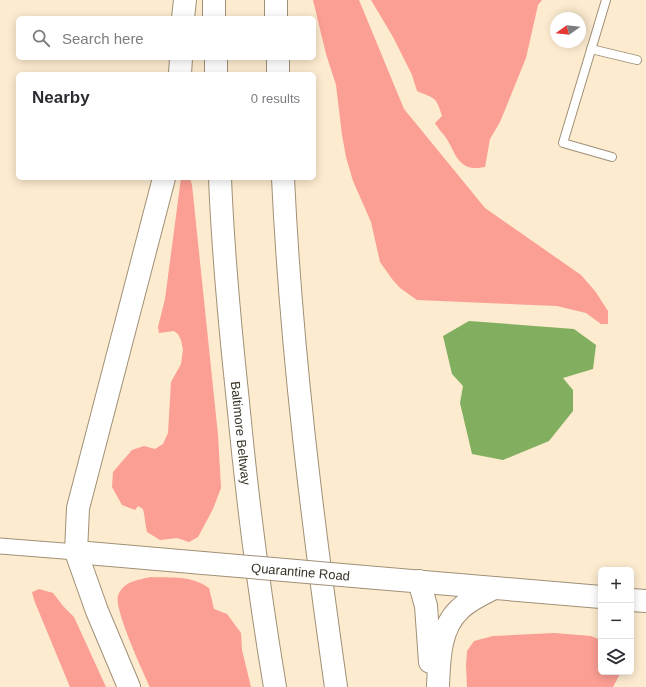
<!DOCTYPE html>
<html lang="en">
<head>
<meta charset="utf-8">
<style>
  body { margin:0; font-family:Arial,sans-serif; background:#f2f2f3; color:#2b2b33 }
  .controls { position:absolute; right:12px; bottom:12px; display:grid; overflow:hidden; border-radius:6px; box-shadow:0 2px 10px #0003 }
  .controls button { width:36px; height:36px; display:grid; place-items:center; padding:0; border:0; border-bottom:1px solid #e1e1e2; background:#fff; color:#2b2b33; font:20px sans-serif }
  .compass { position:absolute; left:550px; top:12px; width:36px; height:36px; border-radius:50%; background:#fff; box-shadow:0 2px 10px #0003; rotate:256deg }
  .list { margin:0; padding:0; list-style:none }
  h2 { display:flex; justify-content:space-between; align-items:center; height:52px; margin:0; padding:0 16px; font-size:17px }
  h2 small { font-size:13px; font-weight:400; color:#7c7c81 }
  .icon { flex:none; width:22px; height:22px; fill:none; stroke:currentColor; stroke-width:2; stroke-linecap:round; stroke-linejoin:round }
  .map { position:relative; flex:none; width:646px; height:687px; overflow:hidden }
  .search { position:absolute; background:#fff; box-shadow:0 2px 10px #0003; left:16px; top:16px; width:300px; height:44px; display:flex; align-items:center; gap:10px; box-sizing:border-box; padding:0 14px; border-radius:6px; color:#7c7c81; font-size:15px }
  .panel { position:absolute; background:#fff; box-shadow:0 2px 10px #0003; left:16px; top:72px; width:300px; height:108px; border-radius:6px }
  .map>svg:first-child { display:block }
</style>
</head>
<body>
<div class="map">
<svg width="646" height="687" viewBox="0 0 646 687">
  <rect width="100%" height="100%" fill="#fcebcf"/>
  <g fill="#fb9e93">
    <path d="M313,0h46l45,109 81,99 96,67 14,16 13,20v13h-7l-15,-11 -29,-7 -140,-6 -17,-12 -8,-9 -12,-17 -9,-40 -18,-41 -7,-24 -4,-22 -6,-50 -10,-31z"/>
    <path d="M371,0h171l-4,5 -12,53 -26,64 -10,17 -5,28c-6,1 -14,2 -19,-1 -10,-5 -13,-17 -18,-25 -4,-7 -10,-12 -13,-18l7,-7c-6,-20 -7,-17 -25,-25l-5,-16 -19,-38z"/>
    <path d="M181,178h9l2,7 26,250 3,53 -8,21 -15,28 -9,5 -12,-4 -17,2 -13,-8c-2,-8 -2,-15 -4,-23l-5,-3 -3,4 -13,-5 -10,-18 1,-15 19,-22 12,-4 11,3 8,-5 5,-11 3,-51 10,-18 2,-14 -2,-10 -3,-6 -4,-3 -15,2 -1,-6 7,-28z"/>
    <path d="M151,577c23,1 39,-2 58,11l5,21 13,5 14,19 1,17 9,37h-101c-7,-15 -36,-78 -32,-91 5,-15 20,-16 33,-19z"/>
    <path d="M39,589l14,4 10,13 11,11 32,70h-36l-36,-87 -2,-8z"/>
    <path d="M554,633l37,3 10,4v32h20l-8,15h-146l-1,-22 1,-14 7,-10 19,-5z"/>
  </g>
  <path fill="#82ae5f" d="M469,321l105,8 22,16 -3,24 -30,9 10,12v21l-24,30 -46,19 -31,-6 -12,-51 3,-17 -11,-12 -9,-38z"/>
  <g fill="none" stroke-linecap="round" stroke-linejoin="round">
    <defs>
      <g id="lane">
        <path d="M606,0l-43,143 49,14"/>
        <path d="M591,49l46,11"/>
      </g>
      <path id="street" d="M0,546l76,6"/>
      <g id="primary">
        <path d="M76,552l127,11"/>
        <path d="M365,577l236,20"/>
        <path d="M631,600l15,1"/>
      </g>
      <g id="highway">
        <path d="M214,0v18"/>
        <path d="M276,0v18"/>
        <path d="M183,18l2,-18"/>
        <path d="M216,58v16"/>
        <path d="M278,58v16"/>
        <path d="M180,74l1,-16"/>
        <path id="s1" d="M220,178c3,75 10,149 18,224 9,95 21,190 37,285"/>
        <path d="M283,178c8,170 29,340 53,509"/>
        <path d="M419,581l7,25 4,56"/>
        <path d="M129,687l-32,-76 -21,-59 2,-44 86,-330"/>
        <path d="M438,687c1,-26 1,-59 22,-78 9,-9 22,-15 34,-21"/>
      </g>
    </defs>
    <use href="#lane" stroke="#a09076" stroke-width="10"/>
    <use href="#street" stroke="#a09076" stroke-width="17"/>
    <use href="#primary" stroke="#a09076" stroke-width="24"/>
    <use href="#highway" stroke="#a09076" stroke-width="24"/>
    <use href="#lane" stroke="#fff" stroke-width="8"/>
    <use href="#street" stroke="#fff" stroke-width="15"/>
    <use href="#primary" stroke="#fff" stroke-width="22"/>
    <use href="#highway" stroke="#fff" stroke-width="22"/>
    <defs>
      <g id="primary-bridge">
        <path id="s2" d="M203,563l162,14"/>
      </g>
    </defs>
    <use href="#primary-bridge" stroke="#a09076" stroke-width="24" stroke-linecap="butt"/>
    <use href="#primary-bridge" stroke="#fff" stroke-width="22"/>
  </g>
  <g text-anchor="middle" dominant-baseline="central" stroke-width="3.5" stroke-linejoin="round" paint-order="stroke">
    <g font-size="13" fill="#3b3429" stroke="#fdfaf4">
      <text stroke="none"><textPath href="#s1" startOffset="256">Baltimore Beltway</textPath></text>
      <text stroke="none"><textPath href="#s2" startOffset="98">Quarantine Road</textPath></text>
    </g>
  </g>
</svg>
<div class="controls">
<button>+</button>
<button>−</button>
<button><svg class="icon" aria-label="layers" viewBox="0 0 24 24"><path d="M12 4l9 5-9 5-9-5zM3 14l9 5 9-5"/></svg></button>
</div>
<svg class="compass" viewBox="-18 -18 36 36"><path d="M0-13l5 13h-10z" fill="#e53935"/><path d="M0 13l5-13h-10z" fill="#7c7c81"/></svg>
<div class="search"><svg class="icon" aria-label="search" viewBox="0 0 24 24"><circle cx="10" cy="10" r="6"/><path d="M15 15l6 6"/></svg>Search here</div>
<section class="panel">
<h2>Nearby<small>0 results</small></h2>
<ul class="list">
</ul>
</section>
</div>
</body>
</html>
